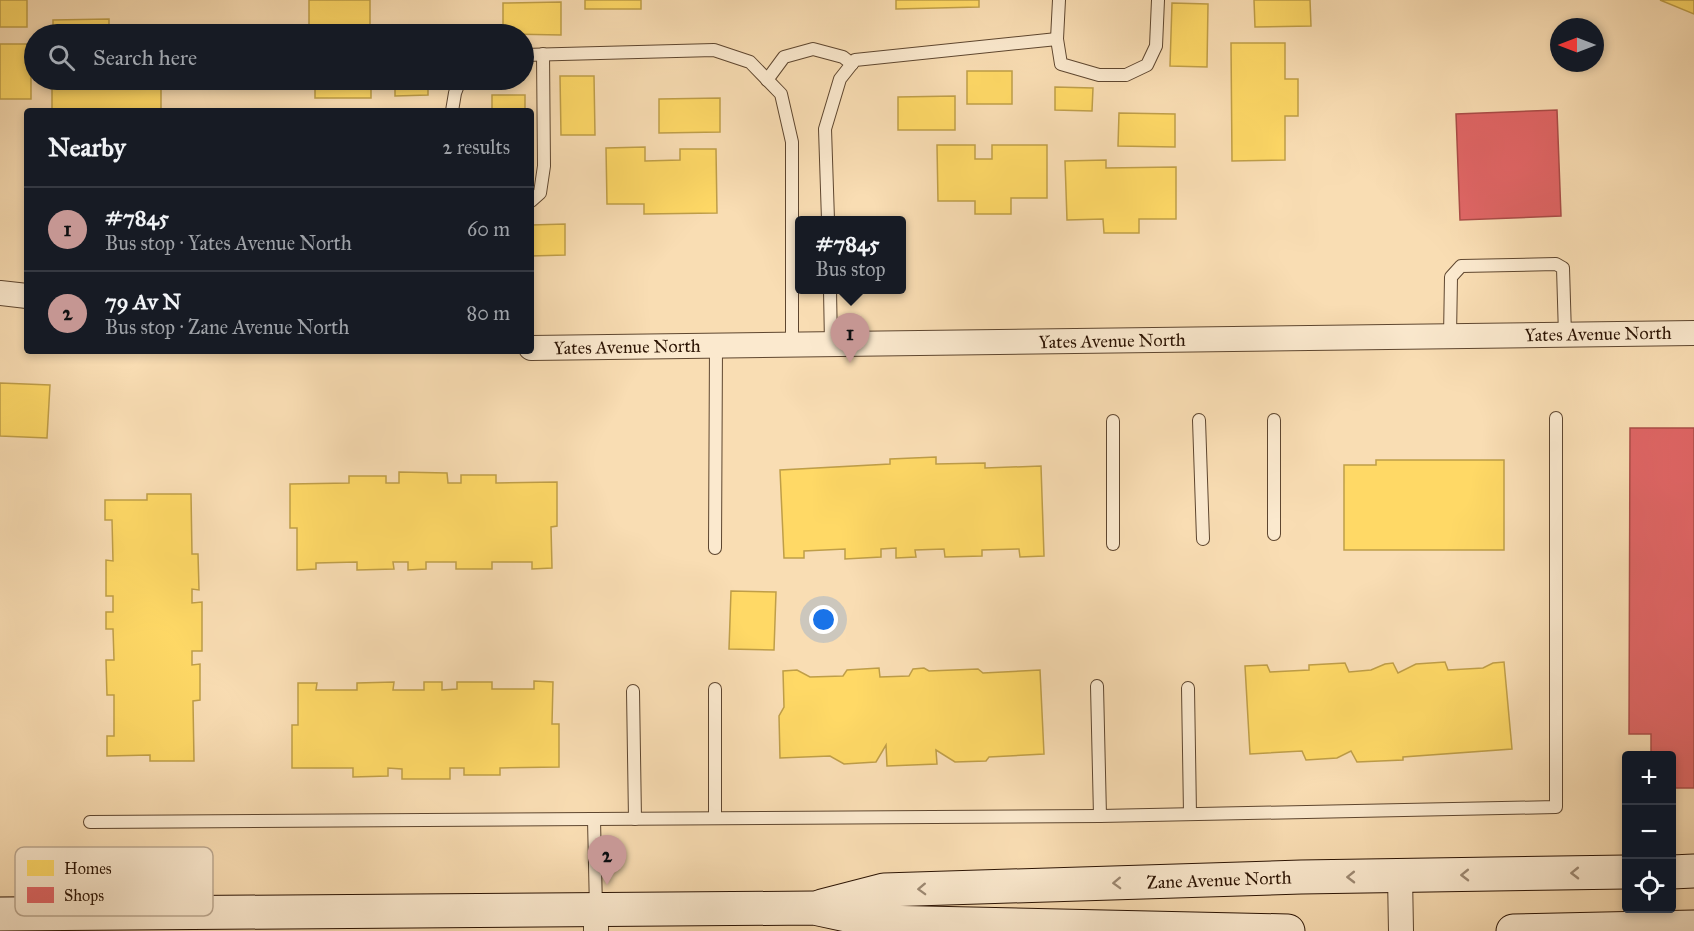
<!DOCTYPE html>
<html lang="en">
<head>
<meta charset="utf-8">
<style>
  body { margin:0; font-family:"IM FELL Great Primer",serif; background:#20242c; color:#f1f3f6 }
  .controls { position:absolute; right:18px; bottom:18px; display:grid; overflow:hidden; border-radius:6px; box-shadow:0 3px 9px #0003 }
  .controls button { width:54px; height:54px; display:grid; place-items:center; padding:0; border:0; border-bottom:2px solid #363941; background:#171b24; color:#f1f3f6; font:30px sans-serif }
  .compass { position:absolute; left:1550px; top:18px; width:54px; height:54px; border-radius:50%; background:#171b24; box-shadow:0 3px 9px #0003; rotate:270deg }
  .you { position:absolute; left:824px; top:620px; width:21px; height:21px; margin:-15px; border:4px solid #fff; border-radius:50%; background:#1a73e8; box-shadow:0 0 0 9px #1a73e833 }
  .badge { display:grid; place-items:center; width:39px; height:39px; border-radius:50%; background:#c59692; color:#111; font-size:20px; font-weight:700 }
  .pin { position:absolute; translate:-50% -50px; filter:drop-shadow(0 2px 3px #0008) }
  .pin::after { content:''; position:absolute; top:32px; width:21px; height:18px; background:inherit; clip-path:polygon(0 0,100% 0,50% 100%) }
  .popup { position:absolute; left:795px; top:216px; width:111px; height:78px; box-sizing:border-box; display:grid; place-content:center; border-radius:6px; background:#171b24; filter:drop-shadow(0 2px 4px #0005); font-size:20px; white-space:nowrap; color:#9ea1a6 }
  .popup b { font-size:22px; color:#f1f3f6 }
  .popup::after { content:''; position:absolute; left:50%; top:100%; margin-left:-12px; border:12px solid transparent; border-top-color:#171b24 }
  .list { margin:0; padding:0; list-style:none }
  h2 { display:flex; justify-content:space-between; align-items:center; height:78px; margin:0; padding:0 24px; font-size:26px }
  h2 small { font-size:20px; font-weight:400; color:#9ea1a6 }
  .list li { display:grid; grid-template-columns:39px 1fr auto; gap:18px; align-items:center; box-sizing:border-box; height:84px; padding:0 24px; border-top:2px solid #363941 }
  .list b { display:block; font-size:22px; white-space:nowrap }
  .list p { margin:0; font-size:20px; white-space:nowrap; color:#9ea1a6 }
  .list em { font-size:20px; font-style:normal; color:#9ea1a6 }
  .icon { flex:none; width:33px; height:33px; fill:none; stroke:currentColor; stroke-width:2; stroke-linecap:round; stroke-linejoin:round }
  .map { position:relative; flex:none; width:1694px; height:931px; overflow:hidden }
  .search { position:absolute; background:#171b24; box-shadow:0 3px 9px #0003; left:24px; top:24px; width:510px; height:66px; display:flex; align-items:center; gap:15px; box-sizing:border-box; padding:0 21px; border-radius:33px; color:#9ea1a6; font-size:22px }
  .panel { position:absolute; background:#171b24; box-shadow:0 3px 9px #0003; left:24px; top:108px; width:510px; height:246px; border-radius:6px }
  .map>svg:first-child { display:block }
</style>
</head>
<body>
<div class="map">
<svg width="1694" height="931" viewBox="0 0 1694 931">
  <rect width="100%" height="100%" fill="#f9ddb3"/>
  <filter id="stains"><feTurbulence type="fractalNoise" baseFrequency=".00333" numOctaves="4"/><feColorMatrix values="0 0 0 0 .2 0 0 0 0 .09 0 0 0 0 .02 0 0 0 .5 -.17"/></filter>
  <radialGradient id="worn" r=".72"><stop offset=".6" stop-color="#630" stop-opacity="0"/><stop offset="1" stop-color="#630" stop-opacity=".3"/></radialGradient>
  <g fill="#ffd966" stroke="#bf9e48" stroke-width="1.5">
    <rect x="0" y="0" width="27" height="27"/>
    <path d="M309,0h61v26h-11v8h-50z"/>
    <rect x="585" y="0" width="56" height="9"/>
    <path d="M896,0h83v7l-83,2z"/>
    <path d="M1254,0h56l1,26 -56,1z"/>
    <path d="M1660,0h34v14z"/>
    <path d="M561,2v33l-58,-1v-31z"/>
    <path d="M1172,3l36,1 -1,63 -37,-1z"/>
    <path d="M109,19v15h-56v-14z"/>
    <path d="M1231,43h54v36h13v37h-13v44l-53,1z"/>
    <rect x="0" y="44" width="31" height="55"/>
    <rect x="967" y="71" width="45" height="33"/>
    <path d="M560,76h34l1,59h-34z"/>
    <rect x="52" y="80" width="109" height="31"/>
    <rect x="315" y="80" width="56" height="18"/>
    <path d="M395,80h33v15l-33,1z"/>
    <path d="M1055,87l38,1 -1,23 -37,-1z"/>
    <rect x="492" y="95" width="33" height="16"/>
    <path d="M955,96v34h-57v-33z"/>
    <path d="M720,98v34l-61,1v-34z"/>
    <path d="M1119,113l56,1v33l-57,-1z"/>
    <path d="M937,145h38v14h17v-14h55v53h-36v16h-36v-13h-37z"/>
    <path d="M645,147v14l35,-1v-11h36l1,64 -73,1v-10h-37l-1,-56z"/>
    <path d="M1106,160v8l70,-1v52h-37v14h-35l-1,-14 -36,1 -2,-59z"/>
    <path d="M565,224v31l-34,1v-31z"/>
    <path d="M0,383l50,2 -3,53 -47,-2z"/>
    <path d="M936,457v7l49,-1v5l56,-2 3,90 -24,1 -1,-8 -37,1v6l-37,1 -1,-8 -29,1 1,7 -20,1v-10l-15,1v8l-36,2v-10l-41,2v7h-20l-4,-88 110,-6v-5z"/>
    <path d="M1376,460h128v90h-160v-85h32z"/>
    <path d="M399,472l48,1 1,10h13v-8h35v8l61,-1v44l-6,1 1,41 -20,1v-7h-40v7h-36v-7h-30v7l-18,1v-8h-15l1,7 -37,1v-8l-41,1v6l-19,1v-42h-7v-44l59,-1v-7h37v7h13z"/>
    <path d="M147,494h44l1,60h6l1,36 -7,-1v14l10,-1v49h-10v14l8,-1v36l-7,1 1,60h-44v-6l-43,1v-20h7v-41h-7l-1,-35h8l-1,-31h-7v-17h7v-16h-7v-36l7,1 -1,-41h-7v-20h42z"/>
    <path d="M731,591l45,1 -2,58 -45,-1z"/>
    <path d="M1445,662l3,8 35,-2 10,-5 11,-1 8,87 -109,8v3l-46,2 -6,-11 -14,7 -31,2 -4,-9 -52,3 -5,-88 22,-1 3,7 39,-2v-5l36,-2 4,9 22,-2 14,-6 8,-1 5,10 18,-9z"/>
    <path d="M879,668l1,9 29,-1 4,-7 11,-1 5,3 49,-2 5,4 57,-3 4,84 -55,3 -3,4 -31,1 -19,-12 1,14 -50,2 -1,-21 -10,17 -32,2 -14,-8 -50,2 -1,-42 5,-9 -1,-36 14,-1 13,7 33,-1 4,-6z"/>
    <path d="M534,681l19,1 -1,42h7v43l-59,1v7h-36v-7h-14v11h-48v-10l-14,-1v8l-35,1v-9h-61v-43h6v-42h19l-1,7h41v-7l37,-1 -1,8h31v-8h18v8l15,-1v-7h35v7h42z"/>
  </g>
  <g fill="#e06666" stroke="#aa4d48" stroke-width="1.5">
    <path d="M1557,110l4,106 -101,4 -4,-106z"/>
    <path d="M1630,428h64v360h-22v-32h-21v-22h-22z"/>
  </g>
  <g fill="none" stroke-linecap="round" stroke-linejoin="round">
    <defs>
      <g id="service">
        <path d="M1059,0l-2,39 4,25 38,11h27l21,-10 9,-19 2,-46"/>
        <path d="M524,55l190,-5 36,12 31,32 11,48v203"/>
        <path d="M767,80l17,-23 29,-8 30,8 9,7"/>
        <path d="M452,111l3,-18 5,-13"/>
        <path d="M531,201l9,-8 4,-27 -1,-112"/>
        <path d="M828,220l-3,-91 15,-50 15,-19 202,-21"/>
        <path d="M830,290l1,54"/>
        <path d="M1450,336l1,-59 10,-11 95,-2 7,4 2,67"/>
        <path d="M1199,420l4,119"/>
        <path d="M1274,420v114"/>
        <path d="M1113,421v123"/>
        <path d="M715,548l1,-202"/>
        <path d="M1097,686l3,130"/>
        <path d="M1188,688l2,126"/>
        <path d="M715,689v129"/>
        <path d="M633,691l2,128"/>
        <path d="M594,820l2,89"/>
        <path d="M90,822l1010,-6 456,-9v-389"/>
      </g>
      <g id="minor">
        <path d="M0,293l27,3"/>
        <path d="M531,348l1163,-15"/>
        <path d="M1400,876l1,55"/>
        <path d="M596,909v22"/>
      </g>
      <g id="secondary">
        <path d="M1672,872l22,-1"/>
        <path d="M822,906l62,-16 417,-13 325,-5"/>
        <path d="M0,914l814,-6 65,14 409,9"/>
        <path d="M1513,931l181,-4"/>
      </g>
    </defs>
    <use href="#service" stroke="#5e462f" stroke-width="14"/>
    <use href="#minor" stroke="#5e462f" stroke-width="26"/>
    <use href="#secondary" stroke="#2b1303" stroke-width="35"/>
    <use href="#service" stroke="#fbe9ce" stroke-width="12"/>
    <use href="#minor" stroke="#fbe9ce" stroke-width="24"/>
    <use href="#secondary" stroke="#fbe9ce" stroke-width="33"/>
  </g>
  <defs><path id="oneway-chevron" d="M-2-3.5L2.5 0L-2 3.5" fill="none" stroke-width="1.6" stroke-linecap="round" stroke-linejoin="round" transform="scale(1.5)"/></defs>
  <g stroke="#9d8973">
    <use href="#oneway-chevron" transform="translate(1575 873) rotate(179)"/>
    <use href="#oneway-chevron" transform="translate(1465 875) rotate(179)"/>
    <use href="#oneway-chevron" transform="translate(1351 877) rotate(179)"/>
    <use href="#oneway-chevron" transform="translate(1117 883) rotate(178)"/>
    <use href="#oneway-chevron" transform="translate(922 889) rotate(178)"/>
  </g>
  <g text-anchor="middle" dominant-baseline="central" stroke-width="6" stroke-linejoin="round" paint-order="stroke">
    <g font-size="18" fill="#2b1303" stroke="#fbe9ce">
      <text transform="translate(1598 334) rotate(-1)">Yates Avenue North</text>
      <text transform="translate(1112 341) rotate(-1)">Yates Avenue North</text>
      <text transform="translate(627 347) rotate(-1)">Yates Avenue North</text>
      <text transform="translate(1219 880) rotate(-2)">Zane Avenue North</text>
    </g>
  </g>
  <rect x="15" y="847" width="198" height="69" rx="9" fill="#fbe9ce" stroke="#bda991" stroke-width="1.5"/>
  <rect x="27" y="860" width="27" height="16" fill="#ffd966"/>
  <rect x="27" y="887" width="27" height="16" fill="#e06666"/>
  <g font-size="16" fill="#2b1303">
    <text x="64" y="874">Homes</text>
    <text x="64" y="901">Shops</text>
  </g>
  <rect width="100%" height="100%" filter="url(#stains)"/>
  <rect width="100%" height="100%" fill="url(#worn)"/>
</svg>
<div class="controls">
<button>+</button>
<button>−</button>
<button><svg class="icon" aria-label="locate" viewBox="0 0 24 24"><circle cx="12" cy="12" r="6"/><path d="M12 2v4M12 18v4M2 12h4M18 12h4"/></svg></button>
</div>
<svg class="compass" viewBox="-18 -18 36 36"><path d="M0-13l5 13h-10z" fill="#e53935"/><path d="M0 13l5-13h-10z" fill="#9ea1a6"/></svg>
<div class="you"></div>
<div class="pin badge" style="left:850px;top:363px">1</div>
<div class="popup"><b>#7845</b>Bus stop</div>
<div class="pin badge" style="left:607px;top:885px">2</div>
<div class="search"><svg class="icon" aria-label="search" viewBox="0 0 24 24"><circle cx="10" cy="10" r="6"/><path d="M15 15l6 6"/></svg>Search here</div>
<section class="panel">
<h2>Nearby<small>2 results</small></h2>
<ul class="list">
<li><span class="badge">1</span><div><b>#7845</b><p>Bus stop · Yates Avenue North</p></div><em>60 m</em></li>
<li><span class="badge">2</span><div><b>79 Av N</b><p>Bus stop · Zane Avenue North</p></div><em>80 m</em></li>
</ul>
</section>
</div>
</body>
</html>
